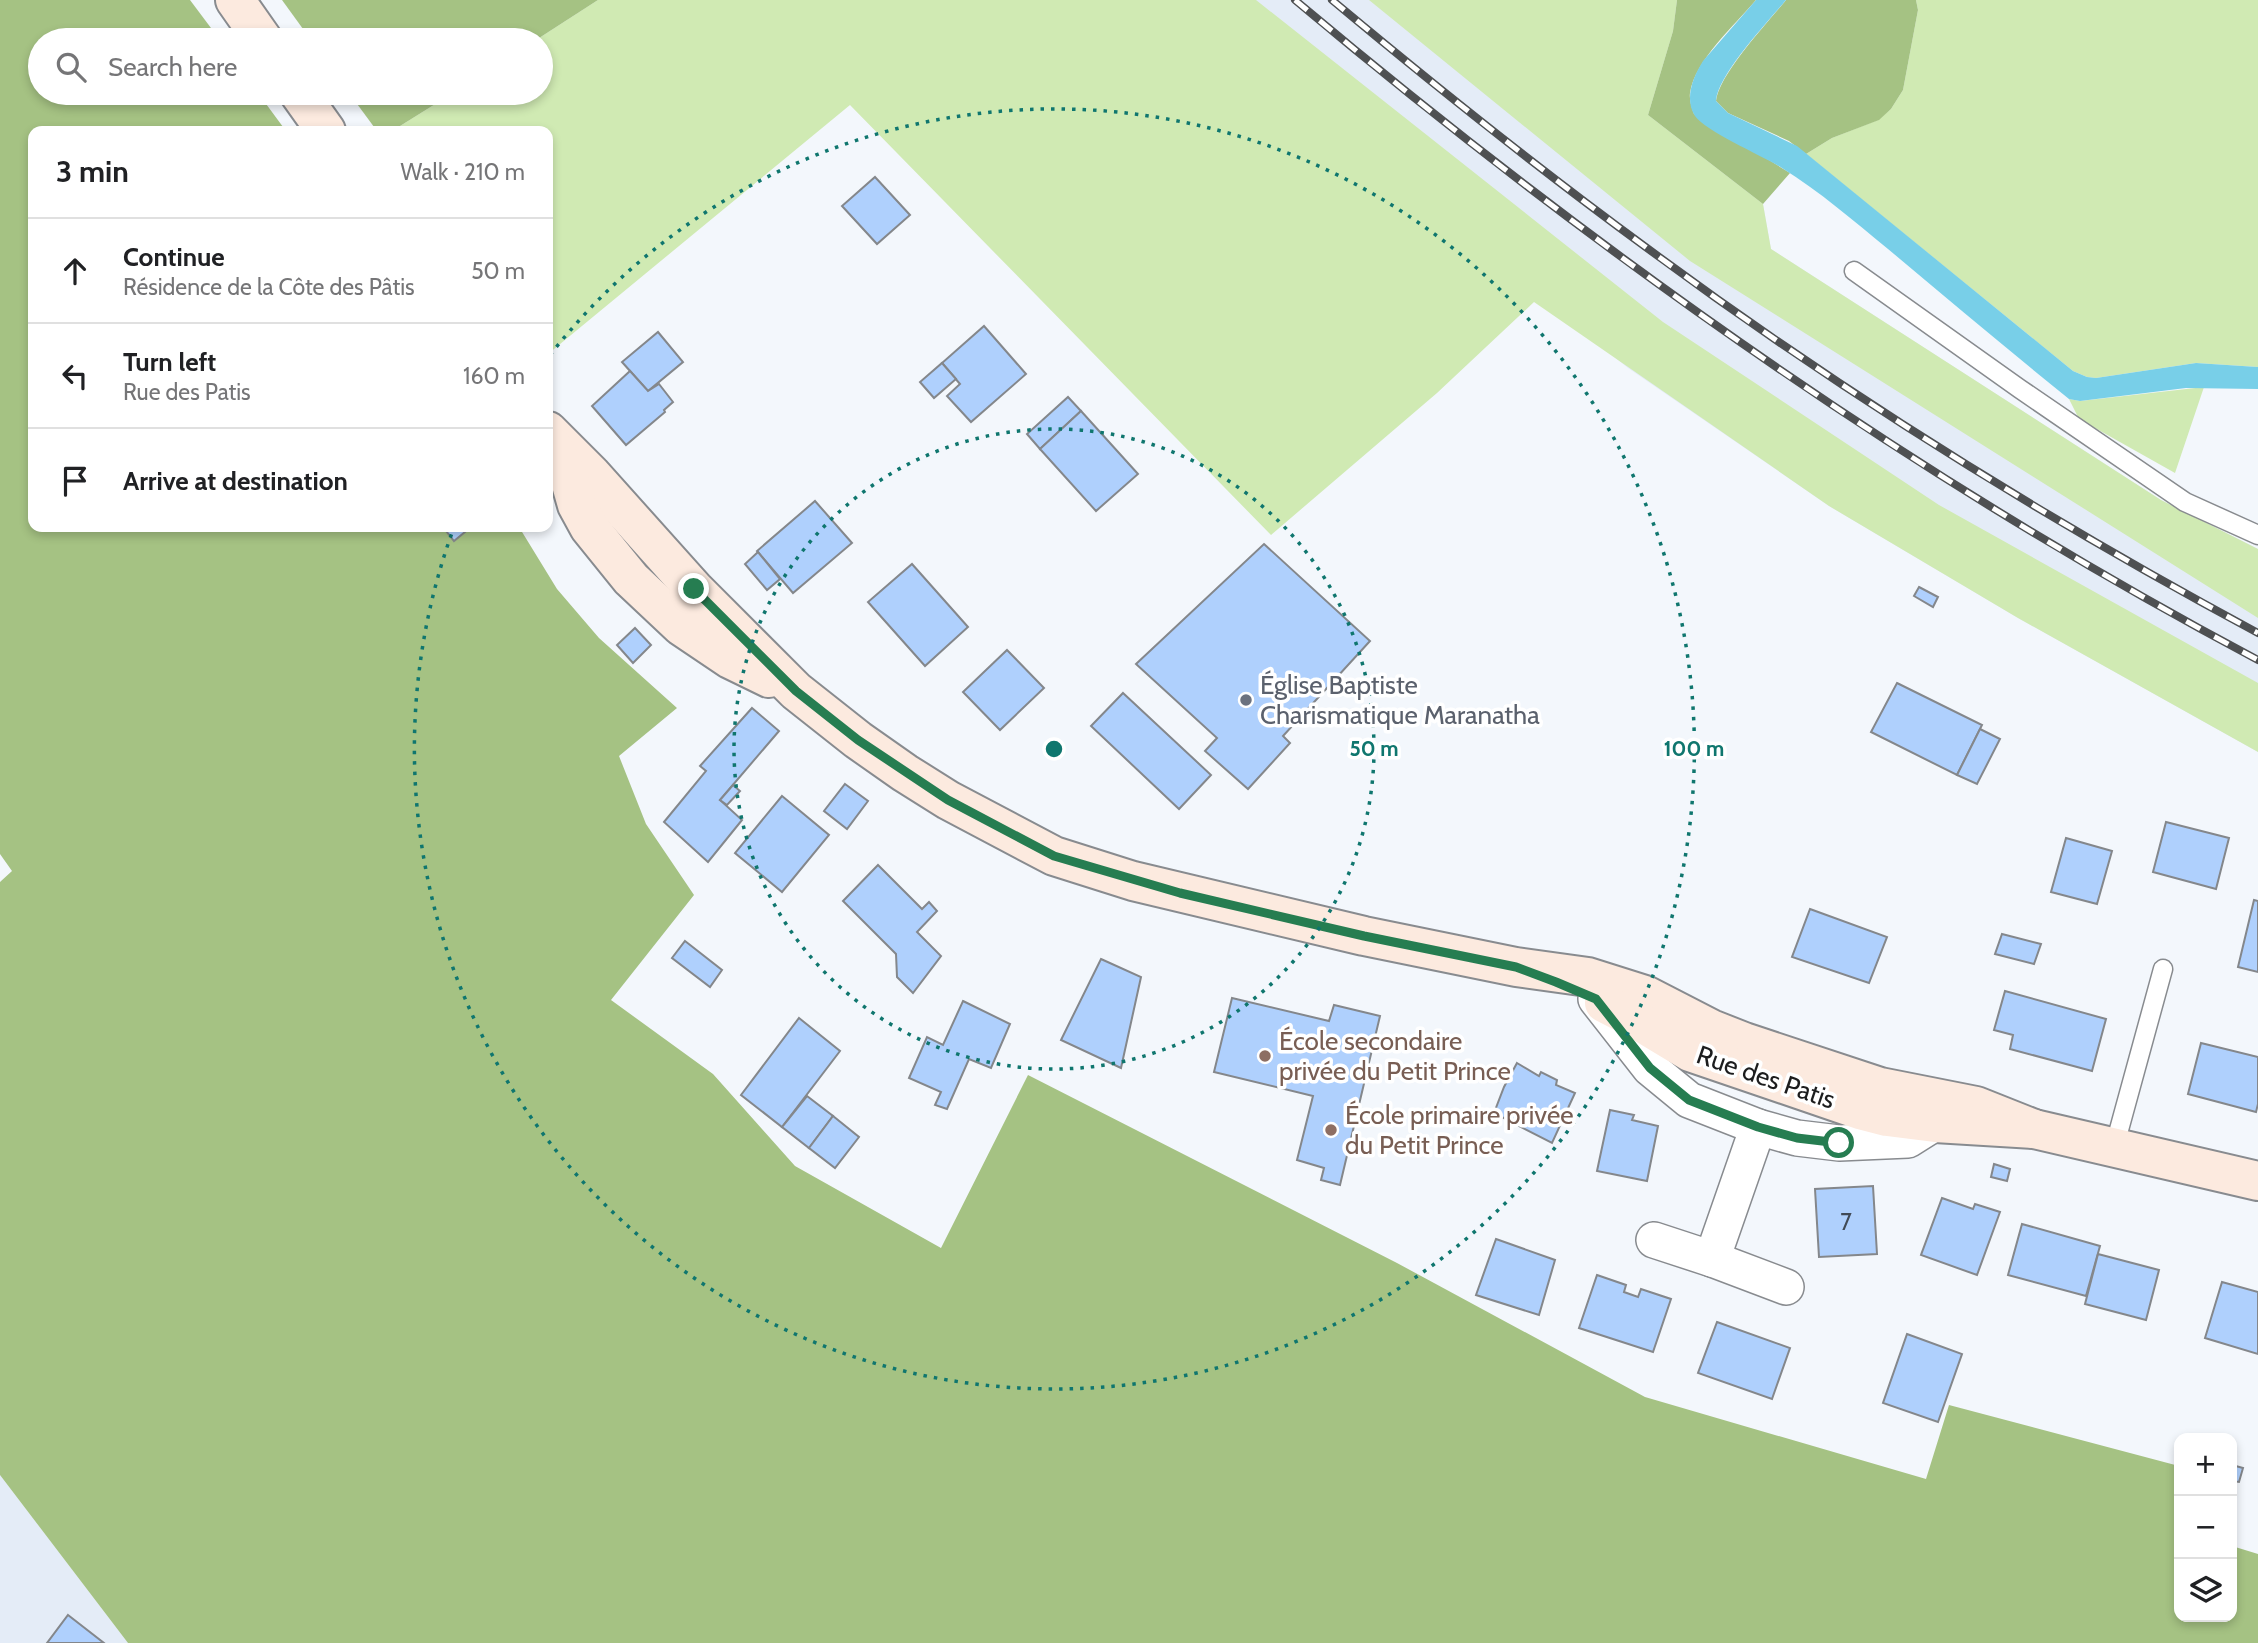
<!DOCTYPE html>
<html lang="en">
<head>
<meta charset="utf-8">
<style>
  body { margin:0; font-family:Cabin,sans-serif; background:#f2f2f2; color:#202124 }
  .controls { position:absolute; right:21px; bottom:21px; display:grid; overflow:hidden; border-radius:14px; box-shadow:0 4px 10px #0003 }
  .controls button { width:63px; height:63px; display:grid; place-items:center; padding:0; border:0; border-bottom:2px solid #e0e0e0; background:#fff; color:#202124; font:35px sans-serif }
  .stop { position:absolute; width:21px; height:21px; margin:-16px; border:5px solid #267d51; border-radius:50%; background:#fff }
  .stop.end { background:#267d51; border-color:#fff; box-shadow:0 2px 7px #0008 }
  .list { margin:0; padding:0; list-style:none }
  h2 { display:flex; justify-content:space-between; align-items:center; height:91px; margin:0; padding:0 28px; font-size:30px }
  h2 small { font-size:23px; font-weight:400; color:#757577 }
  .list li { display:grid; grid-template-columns:46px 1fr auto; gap:21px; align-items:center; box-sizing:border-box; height:105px; padding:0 28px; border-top:2px solid #e0e0e0 }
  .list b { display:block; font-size:26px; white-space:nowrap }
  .list p { margin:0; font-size:23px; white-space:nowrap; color:#757577 }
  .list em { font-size:23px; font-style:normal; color:#757577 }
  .icon { flex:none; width:38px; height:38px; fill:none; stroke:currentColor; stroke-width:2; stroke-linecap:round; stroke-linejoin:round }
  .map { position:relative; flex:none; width:2258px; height:1643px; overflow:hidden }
  .search { position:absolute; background:#fff; box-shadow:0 4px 10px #0003; left:28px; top:28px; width:525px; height:77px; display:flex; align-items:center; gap:18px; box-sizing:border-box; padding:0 24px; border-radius:38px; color:#757577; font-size:26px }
  .panel { position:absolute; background:#fff; box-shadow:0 4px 10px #0003; left:28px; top:126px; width:525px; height:406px; border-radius:14px }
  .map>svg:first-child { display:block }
</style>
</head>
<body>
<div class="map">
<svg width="2258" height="1643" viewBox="0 0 2258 1643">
  <rect width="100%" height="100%" fill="#f3f7fc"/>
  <g fill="#e4ecf7">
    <path d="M1169,0h329l265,204 8,45 390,251 97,49v203l-240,-134 -189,-112 -201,-138z"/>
    <path d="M0,1475l128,168h-128z"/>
  </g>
  <g fill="#d0eab3">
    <path d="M598,0h658l407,322 276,183 319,178v69l-240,-134 -189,-112 -295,-204 -97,91 -166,142 -421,-430 -302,249v-223h-156l61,-38h88v-53h-5z"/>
    <path d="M1369,0h308l-4,31 -25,84 115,89 8,45 390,251 97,49v69l-568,-357z"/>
    <path d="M1916,0h342v367l-62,-4 -100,15 -9,-1 -14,-6 -267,-217 26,-16 46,-18 13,-11 12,-19 15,-80z"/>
    <path d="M2204,387l-29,86 -96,-54 -10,-20 11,2z"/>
  </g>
  <g fill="#a5c283">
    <path d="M0,0h190l30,40h-180v53h218l28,38h-253v396h486l38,62 42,49 78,70 -58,48 27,68 48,71 -83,105 102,74 82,92 146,82 87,-173 369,188 248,134 281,82 23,-74 230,61v151h53v-71l26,8v89h-2130l-128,-168v-593l12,-11 -12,-17z"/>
    <path d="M282,0h316l-62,40h-225z"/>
    <path d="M1677,0h79c-21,25 -61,60 -66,93 -1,7 2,15 4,21l96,59 -27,31 -115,-89 25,-84z"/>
    <path d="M1786,0h130l2,10 -15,80 -12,19 -12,11 -47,18 -26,16 -17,-13 -61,-28 -12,-12c3,-27 52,-79 70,-101z"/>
    <path d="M349,93h104l-61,38h-15z"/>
  </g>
  <path fill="#78cfe8" d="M1756,0h30c-18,22 -68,74 -70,101l12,12 69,33 276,225 14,6 9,1 100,-15 62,4v22l-72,-1 -106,13 -11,-2c-61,-49 -121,-100 -181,-150 -34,-28 -69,-58 -106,-81 -19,-12 -77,-37 -87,-52 -11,-17 -2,-39 8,-55z"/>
  <g fill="#afd0fd" stroke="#84878b" stroke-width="2">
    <path d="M875,177l35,38 -33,29 -35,-38z"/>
    <path d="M984,326l42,48 -55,48 -24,-26 13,-12 -18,-21z"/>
    <path d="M658,332l25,30 -35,29 -26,-29z"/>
    <path d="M942,363l14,16 -22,19 -14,-16z"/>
    <path d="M630,371l18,20 11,-7 14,18 -9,8 1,2 -39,33 -34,-39z"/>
    <path d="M1068,397l13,14 -41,38 -13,-15z"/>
    <path d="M1081,411l57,63 -42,37 -56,-62z"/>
    <path d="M815,501l37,42 -59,50 -36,-42z"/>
    <path d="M443,527h28l-17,14z"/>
    <path d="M1264,544l106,97 -87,95 7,7 -42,46 -43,-38 12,-13 -81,-74z"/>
    <path d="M758,552l22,27 -13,11 -22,-26z"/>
    <path d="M912,564l56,63 -43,39 -57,-64z"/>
    <path d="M1919,587l19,10 -5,10 -19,-11z"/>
    <path d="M635,628l16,17 -18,18 -16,-18z"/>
    <path d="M1007,650l37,38 -44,42 -37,-38z"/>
    <path d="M1897,683l85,42 -25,50 -86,-43z"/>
    <path d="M1123,693l88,82 -32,34 -88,-83z"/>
    <path d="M752,708l27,23 -59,69 22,20 -34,42 -44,-40 42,-51 -6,-5z"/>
    <path d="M1980,729l20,10 -23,45 -20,-9z"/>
    <path d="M845,784l23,17 -21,28 -23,-18z"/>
    <path d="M733,785l7,6 -13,14 -7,-5z"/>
    <path d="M782,796l47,39 -47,57 -47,-39z"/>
    <path d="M2166,822l63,16 -13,51 -63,-17z"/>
    <path d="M2066,838l46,13 -15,53 -46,-12z"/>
    <path d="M878,865l44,44 7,-7 8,9 -20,21 24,24 -28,37 -16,-16 -1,-23 -53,-53z"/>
    <path d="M2254,900l4,1v71l-20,-5z"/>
    <path d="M1810,909l77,28 -18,46 -77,-26z"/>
    <path d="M2002,934l39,10 -7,20 -39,-10z"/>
    <path d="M685,941l37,29 -12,17 -38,-29z"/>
    <path d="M1101,959l40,18 -20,91 -60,-28z"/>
    <path d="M2005,991l101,28 -14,52 -82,-22 3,-14 -19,-5z"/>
    <path d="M1232,998l97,23 5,-16 46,11 -40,169 -19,-5 3,-12 -27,-8 16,-64 -99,-24z"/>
    <path d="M963,1001l47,23 -19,44 -22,-9 -22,50 -12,-4 6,-13 -32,-14 18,-41 16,8z"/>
    <path d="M799,1018l41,33 -58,76 -41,-32z"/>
    <path d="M2201,1043l57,14v47l-2,8 -68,-18z"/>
    <path d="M1517,1063l22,13 2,-4 16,8 -1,5 19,8 -23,50 -58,-30 10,-26z"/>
    <path d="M807,1096l26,20 -24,32 -27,-21z"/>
    <path d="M1610,1110l24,5 -2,5 26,6 -11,55 -50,-10z"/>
    <path d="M833,1116l26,21 -24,31 -26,-20z"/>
    <path d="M1994,1164l16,5 -3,12 -16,-4z"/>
    <path d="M1873,1186l4,68 -58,3 -4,-68z"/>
    <path d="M1942,1198l31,11 2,-5 25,8 -23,63 -56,-20z"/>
    <path d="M2022,1224l78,22 -14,50 -78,-21z"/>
    <path d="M1496,1239l59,21 -16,55 -63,-20z"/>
    <path d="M2098,1254l61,16 -13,50 -61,-16z"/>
    <path d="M1597,1275l29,10 -2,7 14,5 3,-8 30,10 -18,53 -74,-24z"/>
    <path d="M2222,1282l36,10v62l-53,-16z"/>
    <path d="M1717,1322l73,26 -18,51 -74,-26z"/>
    <path d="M1907,1334l55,20 -24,68 -55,-19z"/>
    <path d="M2232,1465l11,3 -4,14 -7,-1z"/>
    <path d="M68,1615l36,28h-57z"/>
  </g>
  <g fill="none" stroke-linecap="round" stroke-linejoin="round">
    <defs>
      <g id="lane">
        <path d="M1854,271l166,118 165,113 73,33"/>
        <path d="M2114,1148l49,-179"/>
      </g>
      <g id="street">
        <path d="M1596,999l54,69 39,32 69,27 39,11 42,5 69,-3 27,-17"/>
        <path d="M1758,1127l-46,132 74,28"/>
        <path d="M1654,1240l58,19"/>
      </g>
      <g id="secondary">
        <path d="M235,0l28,40"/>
        <path d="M299,93l27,38"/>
        <path d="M548,431l43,43 103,115 102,102 62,49 47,33 43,27 106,56 79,25 231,55 152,31 72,10 57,18 66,34 33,13 136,45 96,19 58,23"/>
        <path d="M554,448l17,36 6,21 12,22 42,52 50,47 49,33 39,19"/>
        <path d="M1604,1003l33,17 53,32 170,58 27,7 48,6 99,6 224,52"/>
      </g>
    </defs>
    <use href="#lane" stroke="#888b8f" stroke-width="21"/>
    <use href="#street" stroke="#888b8f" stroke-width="38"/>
    <use href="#secondary" stroke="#888b8f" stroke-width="42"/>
    <use href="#lane" stroke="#fff" stroke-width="18"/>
    <use href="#street" stroke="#fff" stroke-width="35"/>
    <use href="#secondary" stroke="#fceadf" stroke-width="38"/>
    <defs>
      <g id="rail">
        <path d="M1295,0c299,251 618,477 963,660"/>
        <path d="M1332,0c103,86 207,169 315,248 193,143 399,271 611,385"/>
      </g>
    </defs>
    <use href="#rail" stroke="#4e5052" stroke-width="8"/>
    <use href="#rail" stroke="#fff" stroke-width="5" stroke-dasharray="16" stroke-linecap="butt"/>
  </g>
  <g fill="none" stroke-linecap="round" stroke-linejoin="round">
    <path stroke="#267d51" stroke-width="9" d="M694,589l102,102 62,49 90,60 106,56 126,37 184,43 152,31 40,15 40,17 54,69 39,32 69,27 39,11 42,5"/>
  </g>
  <g fill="none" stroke="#0f766e" stroke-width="3.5" stroke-dasharray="3.5 7">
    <circle cx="1054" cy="749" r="320"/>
    <path d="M550 355A640 640 0 1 1 453 530"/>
  </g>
  <circle fill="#6b7280" stroke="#fff" stroke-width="2.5" cx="1246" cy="700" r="7"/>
  <g fill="#8d6e63" stroke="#fff" stroke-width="2.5">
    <circle cx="1265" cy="1056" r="7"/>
    <circle cx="1331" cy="1130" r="7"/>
  </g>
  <g text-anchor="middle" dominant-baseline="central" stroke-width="7" stroke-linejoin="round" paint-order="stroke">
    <g font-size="23" fill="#414a56">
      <text x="1846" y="1222">7</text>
    </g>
    <g font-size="26" fill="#5b616d" stroke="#fff" text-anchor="start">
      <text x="1260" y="685">Église Baptiste<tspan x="1260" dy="30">Charismatique Maranatha</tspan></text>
    </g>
    <g font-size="26" fill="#785e54" stroke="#fff" text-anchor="start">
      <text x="1279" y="1041">École secondaire<tspan x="1279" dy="30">privée du Petit Prince</tspan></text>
      <text x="1345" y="1115">École primaire privée<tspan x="1345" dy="30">du Petit Prince</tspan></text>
    </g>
    <g font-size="26" fill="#1c1d1e" stroke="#fff">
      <text transform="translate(1766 1077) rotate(19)">Rue des Patis</text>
    </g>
  </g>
  <circle cx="1054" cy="749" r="10" fill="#0f766e" stroke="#fff" stroke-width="3.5"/>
  <g font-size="21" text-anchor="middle" font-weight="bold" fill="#0f766e" stroke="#fff" stroke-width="7" stroke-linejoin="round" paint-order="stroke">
    <text x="1374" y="756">50 m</text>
    <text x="1694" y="756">100 m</text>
  </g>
</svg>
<div class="controls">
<button>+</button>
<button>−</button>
<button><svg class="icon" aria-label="layers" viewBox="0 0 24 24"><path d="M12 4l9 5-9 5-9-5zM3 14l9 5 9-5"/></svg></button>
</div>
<div class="stop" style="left:1839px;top:1143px"></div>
<div class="stop end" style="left:694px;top:589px"></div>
<div class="search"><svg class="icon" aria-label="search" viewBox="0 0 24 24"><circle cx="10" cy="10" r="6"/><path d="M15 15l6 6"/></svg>Search here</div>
<section class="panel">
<h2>3 min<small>Walk · 210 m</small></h2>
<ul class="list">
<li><svg class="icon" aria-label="ahead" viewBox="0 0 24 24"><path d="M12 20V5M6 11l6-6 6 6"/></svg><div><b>Continue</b><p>Résidence de la Côte des Pâtis</p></div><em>50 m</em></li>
<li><svg class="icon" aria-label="left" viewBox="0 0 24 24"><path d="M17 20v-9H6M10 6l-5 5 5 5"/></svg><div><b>Turn left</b><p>Rue des Patis</p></div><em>160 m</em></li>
<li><svg class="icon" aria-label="arrive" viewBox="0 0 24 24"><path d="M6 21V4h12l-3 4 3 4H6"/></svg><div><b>Arrive at destination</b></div></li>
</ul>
</section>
</div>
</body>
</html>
